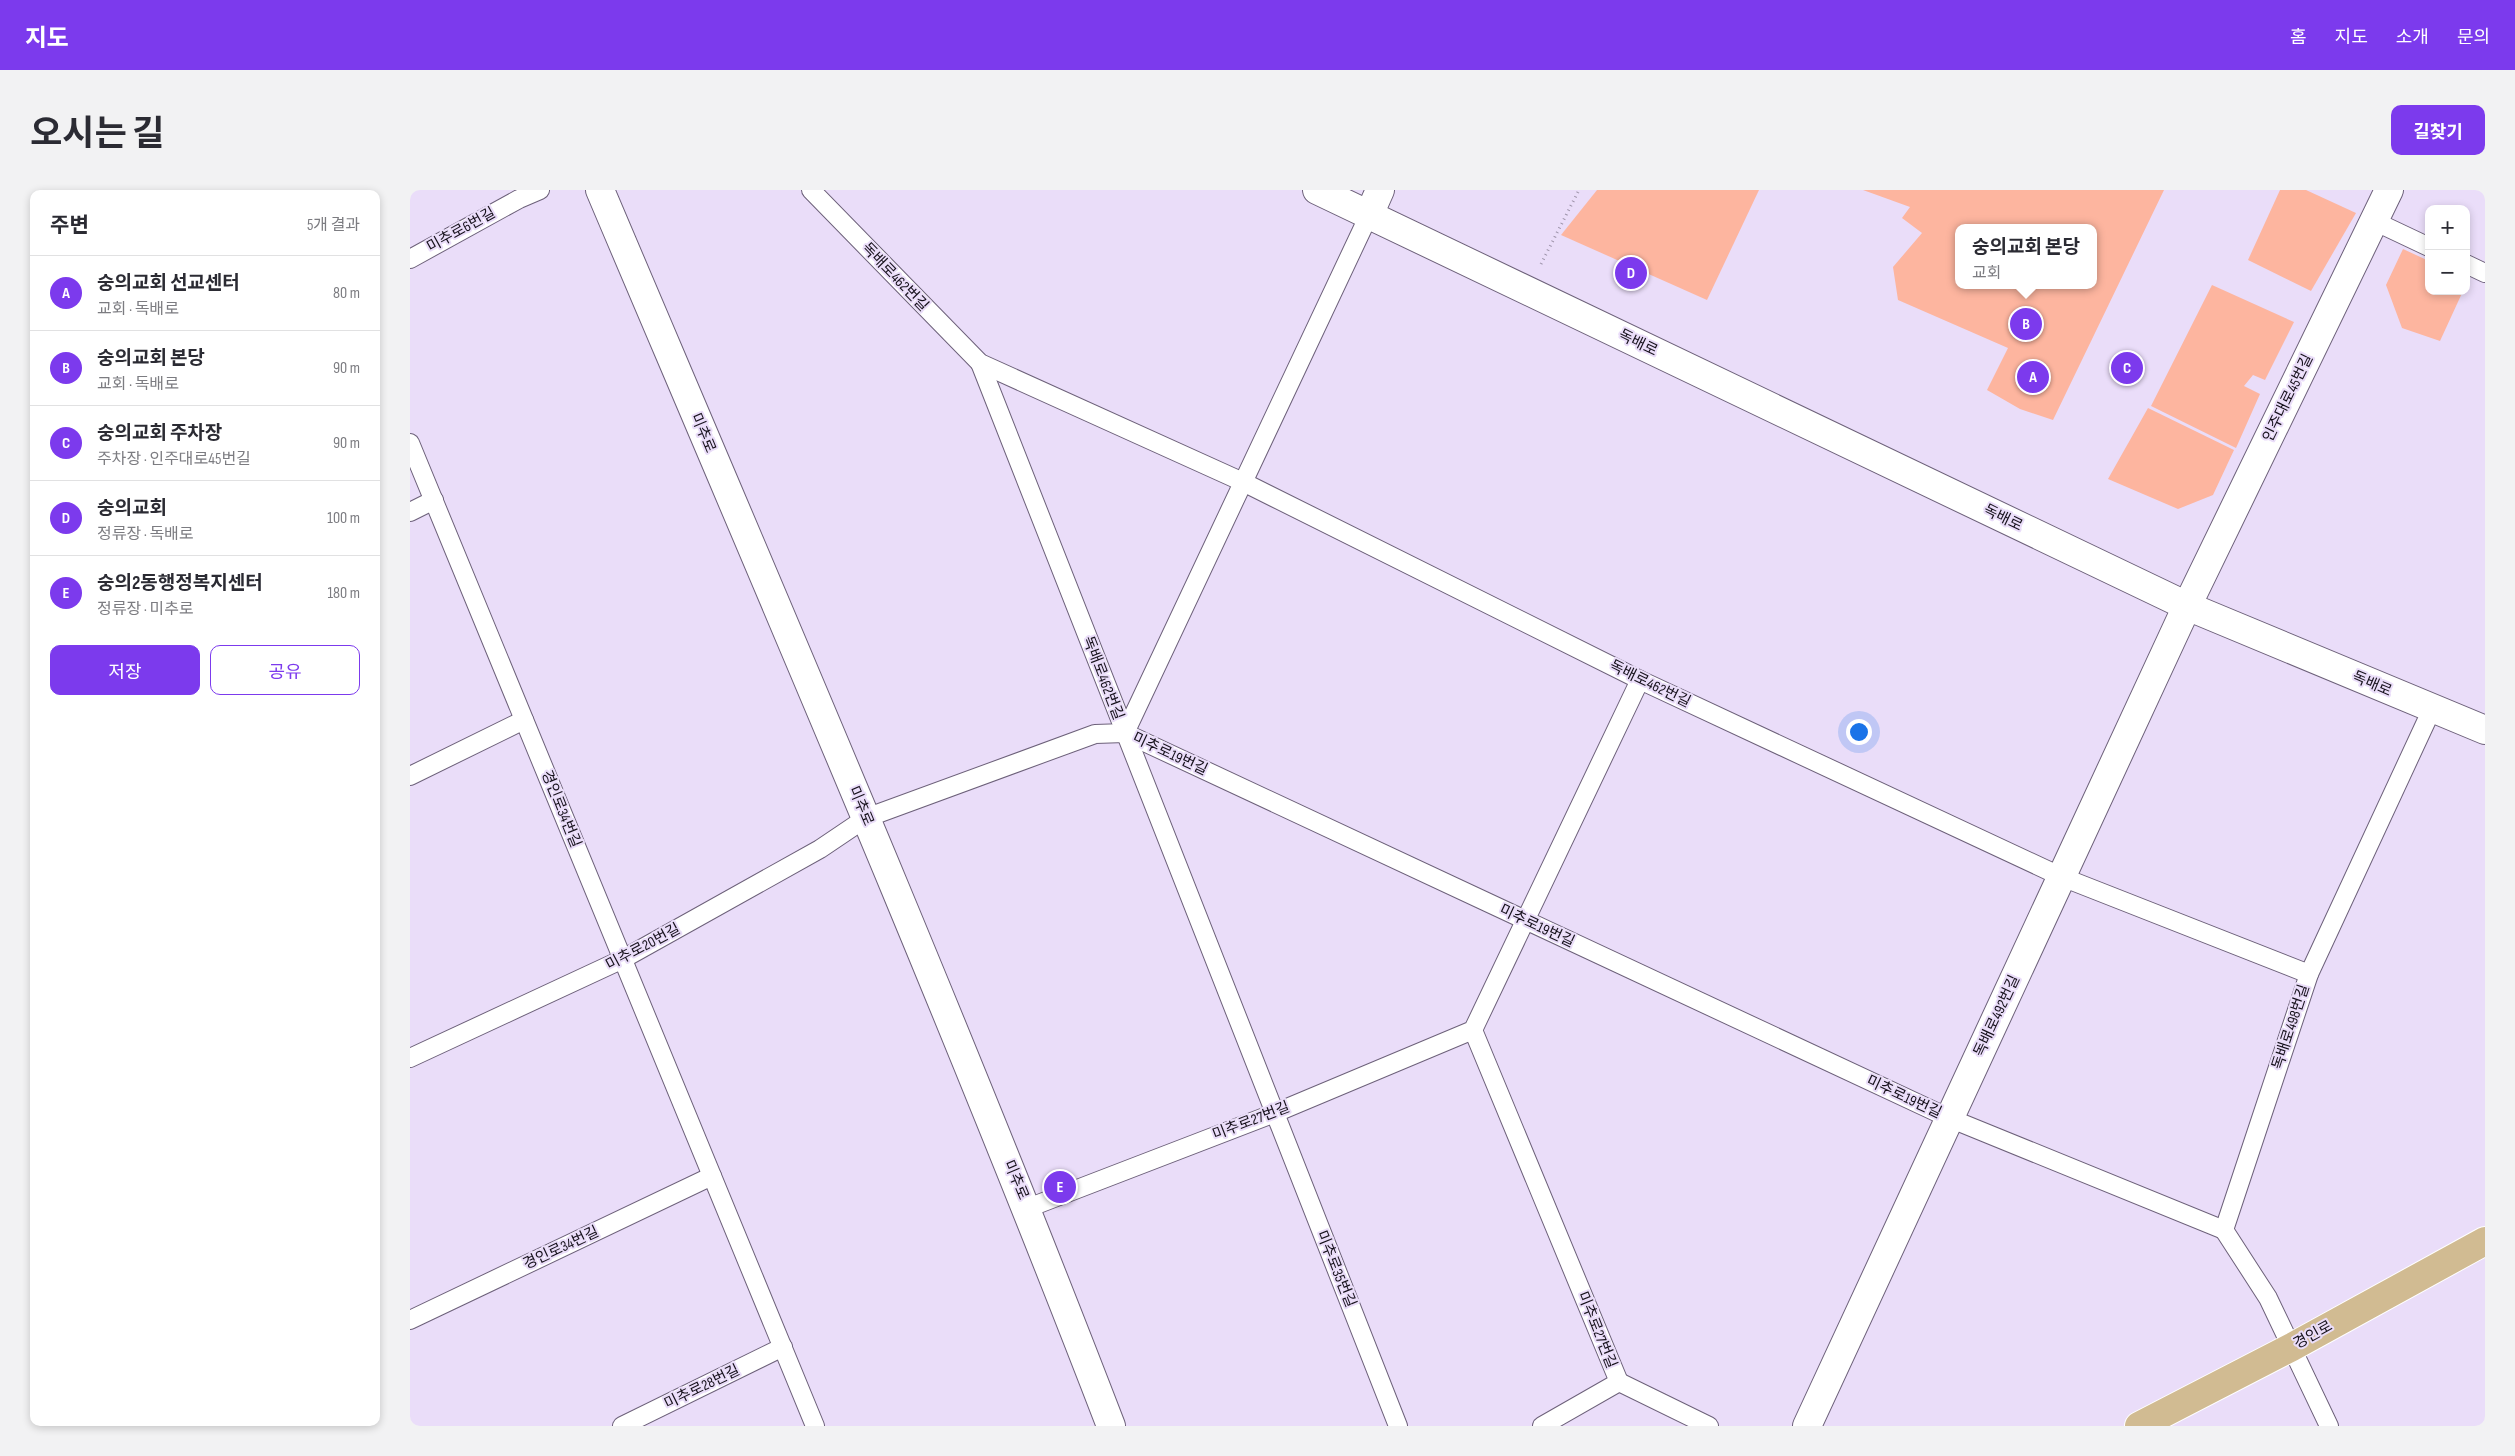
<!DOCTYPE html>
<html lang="ko">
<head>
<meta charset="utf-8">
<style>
  body { margin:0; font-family:"Sofia Sans Condensed","Noto Sans KR",sans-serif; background:#f2f2f3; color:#2b2b33 }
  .controls { position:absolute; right:15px; top:15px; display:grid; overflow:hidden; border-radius:10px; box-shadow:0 2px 8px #0003 }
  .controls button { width:45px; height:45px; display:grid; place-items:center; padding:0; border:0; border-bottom:1px solid #e1e1e2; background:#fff; color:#2b2b33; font:25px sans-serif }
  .you { position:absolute; left:1448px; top:541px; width:18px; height:18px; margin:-12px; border:4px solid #fff; border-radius:50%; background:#1a73e8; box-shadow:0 0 0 8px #1a73e833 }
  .badge { display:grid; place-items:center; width:32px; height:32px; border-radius:50%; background:#7c3aed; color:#fff; font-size:16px; font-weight:700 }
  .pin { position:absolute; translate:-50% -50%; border:2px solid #fff; box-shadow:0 1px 5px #0006 }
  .popup { position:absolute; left:1545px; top:34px; width:142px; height:65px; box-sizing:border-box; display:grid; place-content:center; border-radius:10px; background:#fff; filter:drop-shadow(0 1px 4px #0005); font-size:16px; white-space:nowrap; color:#7c7c81 }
  .popup b { font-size:19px; color:#2b2b33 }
  .popup::after { content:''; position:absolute; left:50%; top:100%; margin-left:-10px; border:10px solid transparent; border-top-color:#fff }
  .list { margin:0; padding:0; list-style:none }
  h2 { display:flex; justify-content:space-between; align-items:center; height:65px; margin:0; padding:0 20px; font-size:21px }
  h2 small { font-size:16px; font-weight:400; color:#7c7c81 }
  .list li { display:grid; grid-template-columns:32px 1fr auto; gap:15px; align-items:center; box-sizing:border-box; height:75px; padding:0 20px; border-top:1px solid #e1e1e2 }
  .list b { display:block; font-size:19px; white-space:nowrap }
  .list p { margin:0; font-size:16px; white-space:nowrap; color:#7c7c81 }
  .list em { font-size:16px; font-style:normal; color:#7c7c81 }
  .actions { display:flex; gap:10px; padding:15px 20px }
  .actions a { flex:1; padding:11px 0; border:1px solid #7c3aed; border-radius:10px; text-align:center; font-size:18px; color:#7c3aed }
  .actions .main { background:#7c3aed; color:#fff }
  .map { position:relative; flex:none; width:2075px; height:1236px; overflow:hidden; border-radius:10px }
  header { display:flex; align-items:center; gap:30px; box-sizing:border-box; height:70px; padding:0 25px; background:#7c3aed; color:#fff }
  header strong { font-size:24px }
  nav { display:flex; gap:28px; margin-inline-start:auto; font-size:18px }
  .intro { display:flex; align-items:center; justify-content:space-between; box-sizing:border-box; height:120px; padding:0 30px }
  h1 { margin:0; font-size:35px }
  .button { padding:12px 22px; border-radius:10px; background:#7c3aed; color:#fff; font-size:18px; font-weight:700 }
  main { display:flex; gap:30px; padding:0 30px }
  aside { flex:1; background:#fff; border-radius:10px; box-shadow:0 2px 8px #0003 }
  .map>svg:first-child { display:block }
</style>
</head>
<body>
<header>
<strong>지도</strong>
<nav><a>홈</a><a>지도</a><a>소개</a><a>문의</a></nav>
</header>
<div class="intro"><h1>오시는 길</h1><a class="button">길찾기</a></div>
<main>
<aside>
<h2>주변<small>5개 결과</small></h2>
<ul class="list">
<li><span class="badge">A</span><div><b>숭의교회 선교센터</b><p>교회 · 독배로</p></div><em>80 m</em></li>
<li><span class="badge">B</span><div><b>숭의교회 본당</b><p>교회 · 독배로</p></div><em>90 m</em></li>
<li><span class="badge">C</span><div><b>숭의교회 주차장</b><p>주차장 · 인주대로45번길</p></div><em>90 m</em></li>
<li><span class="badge">D</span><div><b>숭의교회</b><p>정류장 · 독배로</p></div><em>100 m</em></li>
<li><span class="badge">E</span><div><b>숭의2동행정복지센터</b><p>정류장 · 미추로</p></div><em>180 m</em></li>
</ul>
<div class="actions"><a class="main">저장</a><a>공유</a></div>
</aside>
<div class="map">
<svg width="2075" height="1236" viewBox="0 0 2075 1236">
  <rect width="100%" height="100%" fill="#eaddf9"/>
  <g fill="#fdb59f" fill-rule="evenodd">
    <path d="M1187,0h162l-52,110 -146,-65z"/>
    <path d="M1453,0h301l-111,230 -33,-11 -33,-19 21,-42 -110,-48 -5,-33 29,-34 -20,-15 8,-11zM1548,38h136v57h-136z"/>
    <path d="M1870,0h26l50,23 -45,78 -63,-31z"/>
    <path d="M1993,59l26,12v30h34l-23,50 -38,-13 -16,-43z"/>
    <path d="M1802,95l82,37 -29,58 -12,-5 -9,11 16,8 -24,54 -85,-42z"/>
    <path d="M1738,218l86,42 -21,45 -35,14 -70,-30z"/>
  </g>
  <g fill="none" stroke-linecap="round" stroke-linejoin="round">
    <defs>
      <g id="lane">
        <path d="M401,0l169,173 263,119 397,198 422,197 247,97"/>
        <path d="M1964,31l55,26"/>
        <path d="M0,69l109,-60 21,-9"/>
        <path d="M2056,74l19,9"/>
        <path d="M570,173l418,1063"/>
        <path d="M0,253l405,983"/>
        <path d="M0,322l24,-12"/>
        <path d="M715,543l244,-518"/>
        <path d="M0,586l114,-56"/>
        <path d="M1063,840l146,352"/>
        <path d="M0,868l213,-99 197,-110 46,-31 229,-84 30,-1 824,385 275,112"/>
        <path d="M618,1018l247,-95 198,-83 167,-350"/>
        <path d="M0,1130l302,-144"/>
        <path d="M212,1236l161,-79"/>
        <path d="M1132,1236l77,-44 90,44"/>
        <path d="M1919,1236l-61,-128 -44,-68 85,-256 123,-265"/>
      </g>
      <g id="street">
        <path d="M959,25l11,-25"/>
        <path d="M1397,1236l380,-820 202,-416"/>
      </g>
      <g id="secondary">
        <path d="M190,0c174,410 351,820 511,1236"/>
        <path d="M907,0l870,416 298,124"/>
      </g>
      <path id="primary" d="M1729,1236l153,-79 193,-106"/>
    </defs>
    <use href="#lane" stroke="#6d617a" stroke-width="20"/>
    <use href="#street" stroke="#6d617a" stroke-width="30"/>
    <use href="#secondary" stroke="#6d617a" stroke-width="30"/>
    <use href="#primary" stroke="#fff" stroke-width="30"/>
    <path stroke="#9e94aa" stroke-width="3" stroke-dasharray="1 4" stroke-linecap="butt" d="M1131,74l38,-74"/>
    <use href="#lane" stroke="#fff" stroke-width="18"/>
    <use href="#street" stroke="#fff" stroke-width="28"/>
    <use href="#secondary" stroke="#fff" stroke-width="28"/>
    <use href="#primary" stroke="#d1bb92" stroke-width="28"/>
  </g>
  <g text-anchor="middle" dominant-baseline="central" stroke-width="4" stroke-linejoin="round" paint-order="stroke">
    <g font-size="15" fill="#15101a" stroke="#eaddf9">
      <text transform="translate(51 40) rotate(-29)">미추로6번길</text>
      <text transform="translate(485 87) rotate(46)">독배로462번길</text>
      <text transform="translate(1228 153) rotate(26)">독배로</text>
      <text transform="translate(1878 208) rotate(-64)">인주대로45번길</text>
      <text transform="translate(293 243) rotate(67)">미추로</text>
      <text transform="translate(1593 328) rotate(26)">독배로</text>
      <text transform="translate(693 488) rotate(69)">독배로462번길</text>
      <text transform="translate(1240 494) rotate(26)">독배로462번길</text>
      <text transform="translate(1962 494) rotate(23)">독배로</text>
      <text transform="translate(760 564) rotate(25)">미추로19번길</text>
      <text transform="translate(451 616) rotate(67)">미추로</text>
      <text transform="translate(151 619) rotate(68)">경인로34번길</text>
      <text transform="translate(1127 736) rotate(25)">미추로19번길</text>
      <text transform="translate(233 757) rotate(-28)">미추로20번길</text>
      <text transform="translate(1587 826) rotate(-65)">독배로492번길</text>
      <text transform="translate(1881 837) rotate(-72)">독배로498번길</text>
      <text transform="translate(1494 907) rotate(25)">미추로19번길</text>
      <text transform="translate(841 931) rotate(-21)">미추로27번길</text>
      <text transform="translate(606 990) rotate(67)">미추로</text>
      <text transform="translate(151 1058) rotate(-25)">경인로34번길</text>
      <text transform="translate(926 1079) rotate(68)">미추로35번길</text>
      <text transform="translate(1187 1140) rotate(68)">미추로27번길</text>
      <text transform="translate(1903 1145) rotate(-29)">경인로</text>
      <text transform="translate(292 1197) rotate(-26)">미추로28번길</text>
    </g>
  </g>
</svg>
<div class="controls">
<button>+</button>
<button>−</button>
</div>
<div class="you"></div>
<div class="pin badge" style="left:1623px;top:187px">A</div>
<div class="pin badge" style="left:1616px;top:134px">B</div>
<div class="popup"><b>숭의교회 본당</b>교회</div>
<div class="pin badge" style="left:1717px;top:178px">C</div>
<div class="pin badge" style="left:1221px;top:83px">D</div>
<div class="pin badge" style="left:650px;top:997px">E</div>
</div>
</main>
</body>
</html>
